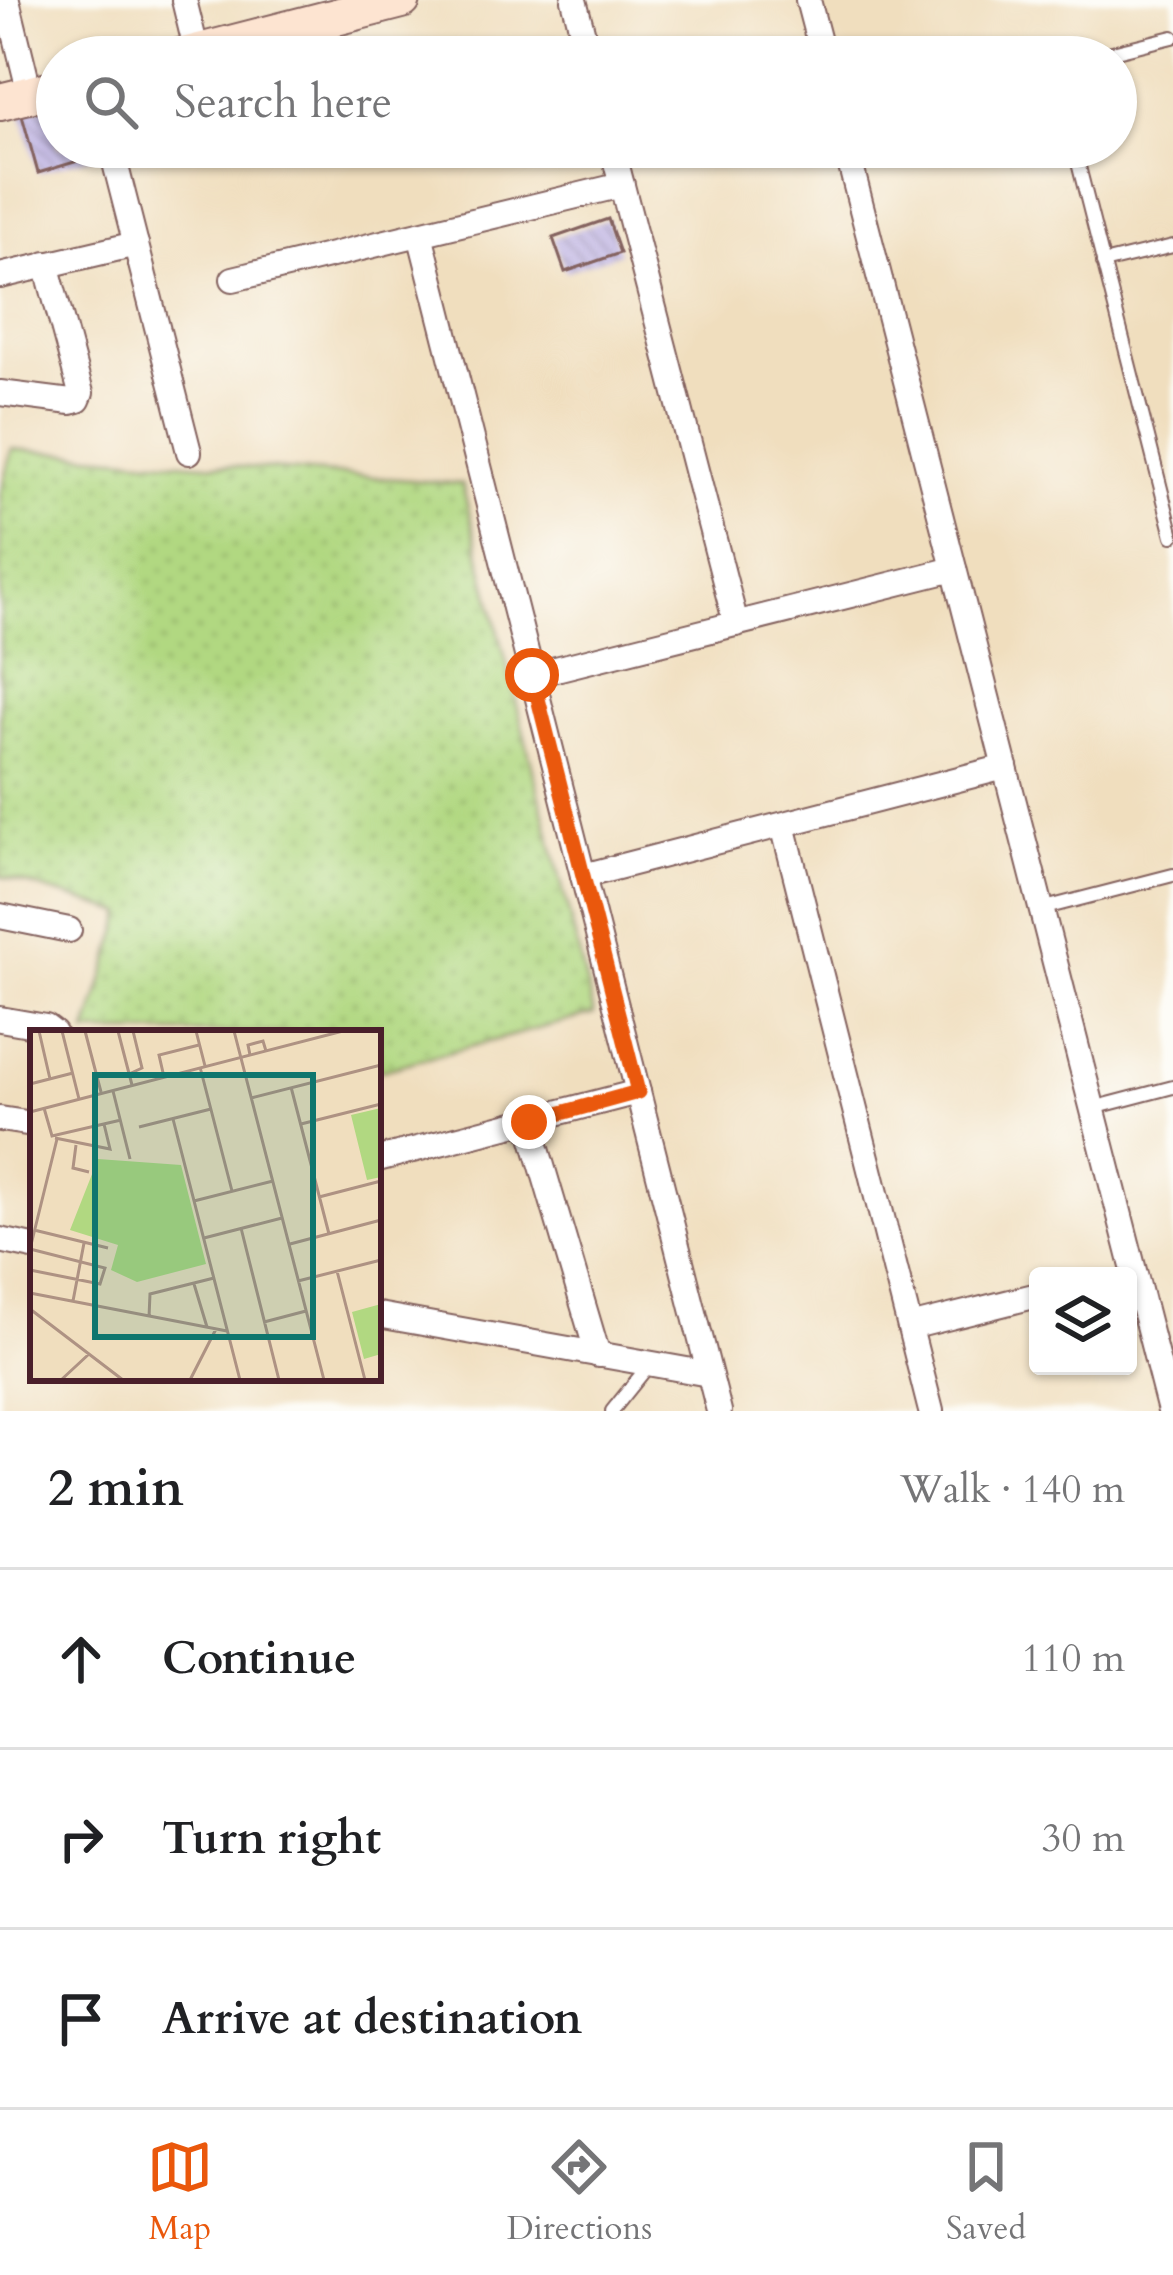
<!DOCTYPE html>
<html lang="en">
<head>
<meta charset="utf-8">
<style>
  body { margin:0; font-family:Cardo,serif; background:#f6f6f6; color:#202124 }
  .controls { position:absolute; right:36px; bottom:36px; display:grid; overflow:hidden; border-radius:12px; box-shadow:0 3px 9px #0004 }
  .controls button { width:108px; height:108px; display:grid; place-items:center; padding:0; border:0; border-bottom:3px solid #e0e0e0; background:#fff; color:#202124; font:60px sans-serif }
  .stop { position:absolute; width:36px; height:36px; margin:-27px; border:9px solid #ea580c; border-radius:50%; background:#fff }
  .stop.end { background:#ea580c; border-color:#fff; box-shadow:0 3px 12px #0008 }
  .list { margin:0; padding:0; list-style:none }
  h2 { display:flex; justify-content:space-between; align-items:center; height:156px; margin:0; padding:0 48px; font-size:51px }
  h2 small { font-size:39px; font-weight:400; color:#757577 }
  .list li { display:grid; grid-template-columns:78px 1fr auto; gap:36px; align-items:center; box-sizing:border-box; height:180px; padding:0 48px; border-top:3px solid #e0e0e0 }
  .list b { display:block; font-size:45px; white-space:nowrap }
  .list em { font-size:39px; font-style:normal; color:#757577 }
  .icon { flex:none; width:66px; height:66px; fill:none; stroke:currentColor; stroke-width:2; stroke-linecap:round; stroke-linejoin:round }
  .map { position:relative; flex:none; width:1173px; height:1411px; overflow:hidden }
  .search { position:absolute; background:#fff; box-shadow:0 3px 9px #0004; left:36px; right:36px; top:36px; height:132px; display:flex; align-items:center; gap:30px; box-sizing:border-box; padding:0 42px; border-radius:66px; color:#757577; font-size:45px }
  .sheet { height:696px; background:#fff }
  nav { display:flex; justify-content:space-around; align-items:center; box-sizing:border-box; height:168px; border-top:3px solid #e0e0e0; background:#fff; font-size:33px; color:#757577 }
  nav a { display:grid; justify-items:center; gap:6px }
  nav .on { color:#ea580c }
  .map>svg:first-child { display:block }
</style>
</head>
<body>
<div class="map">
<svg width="1173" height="1411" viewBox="0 0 1173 1411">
  <defs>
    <pattern id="green-dots" width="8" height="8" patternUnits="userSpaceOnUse" patternTransform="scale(3)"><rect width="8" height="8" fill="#b1d881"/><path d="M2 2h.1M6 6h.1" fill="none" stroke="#9ab970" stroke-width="1.8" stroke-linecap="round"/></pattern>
    <pattern id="building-back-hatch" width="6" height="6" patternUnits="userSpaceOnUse" patternTransform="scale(3)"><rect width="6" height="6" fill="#b9ade1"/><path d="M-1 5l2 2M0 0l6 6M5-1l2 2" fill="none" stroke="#988cb7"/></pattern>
  </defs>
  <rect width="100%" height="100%" fill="#fdfcf7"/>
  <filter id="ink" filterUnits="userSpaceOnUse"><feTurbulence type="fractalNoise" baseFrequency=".00833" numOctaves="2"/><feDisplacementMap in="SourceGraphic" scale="24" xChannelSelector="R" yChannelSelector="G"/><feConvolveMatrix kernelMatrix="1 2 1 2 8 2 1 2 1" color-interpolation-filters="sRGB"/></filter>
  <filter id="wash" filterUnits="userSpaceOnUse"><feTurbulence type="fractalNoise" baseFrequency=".004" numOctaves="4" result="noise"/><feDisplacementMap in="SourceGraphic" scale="48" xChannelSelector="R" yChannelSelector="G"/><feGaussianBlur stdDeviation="2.7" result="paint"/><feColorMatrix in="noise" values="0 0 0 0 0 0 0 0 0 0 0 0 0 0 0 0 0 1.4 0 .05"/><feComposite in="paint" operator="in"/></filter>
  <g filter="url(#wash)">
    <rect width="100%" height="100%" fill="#f0debe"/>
    <path fill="url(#green-dots)" stroke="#7e7c56" stroke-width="3" d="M12,449l450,35 132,530 -216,57v-38h-291l37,-120 -124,-37v-383z"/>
    <g id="blocks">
      <g fill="url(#building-back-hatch)">
        <path d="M57,102v45h39l2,8 -60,18 -17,-61z"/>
        <path d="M608,219l12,34 -55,19 -12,-34z"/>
      </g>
    </g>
  </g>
  <g filter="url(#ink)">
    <use href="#blocks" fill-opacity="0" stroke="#84625e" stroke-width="3"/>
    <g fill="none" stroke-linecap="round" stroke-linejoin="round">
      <defs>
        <g id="lane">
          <path d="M1092,57l81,-20"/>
          <path d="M1074,147l99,389"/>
          <path d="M1103,263l70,-17"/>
          <path d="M1041,909l132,-34"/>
          <path d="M1093,1108l80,-21"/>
          <path d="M612,1411l37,-46"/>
        </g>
        <g id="street">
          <path d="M7,0l23,94"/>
          <path d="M184,0l13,53"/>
          <path d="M574,0l15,57"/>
          <path d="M808,0l15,57"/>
          <path d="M111,147l78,305"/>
          <path d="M612,147l124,477"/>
          <path d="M846,147l324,1264"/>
          <path d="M420,234l299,1177"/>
          <path d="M0,276l136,-32"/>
          <path d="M233,279l389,-94"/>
          <path d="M0,393l71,9 7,-2 3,-7 -35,-129"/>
          <path d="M532,675l422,-106"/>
          <path d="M783,825l148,586"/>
          <path d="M583,876l422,-109"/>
          <path d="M0,916l69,14"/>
          <path d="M0,1019l46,8 8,6"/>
          <path d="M0,1119l33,5"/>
          <path d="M529,1122l69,233"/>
          <path d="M378,1159l260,-67"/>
          <path d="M0,1240l33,7"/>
          <path d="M378,1315l331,59"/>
          <path d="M910,1327l128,-32"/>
        </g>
        <g id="secondary">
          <path d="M180,57l222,-57"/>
          <path d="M0,102l57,-14"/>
        </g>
      </defs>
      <use href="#lane" stroke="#84625e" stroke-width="16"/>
      <use href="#street" stroke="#84625e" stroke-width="28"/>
      <use href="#secondary" stroke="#84625e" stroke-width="40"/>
      <use href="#lane" stroke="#fff" stroke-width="12"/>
      <use href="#street" stroke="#fff" stroke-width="24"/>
      <use href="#secondary" stroke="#fde4d1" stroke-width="36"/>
    </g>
  </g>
  <g fill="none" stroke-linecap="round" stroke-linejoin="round" filter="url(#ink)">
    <path stroke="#ea580c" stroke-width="15" d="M529,1122l109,-30 -106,-417"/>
  </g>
  <g transform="translate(30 1030)">
    <rect width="351" height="351" fill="#f0debe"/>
    <path d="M351,78v69l-14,3 -16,-65zM68,129l83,6 25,99 -69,18 -26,-12 7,-25 -48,-15zM351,274v50l-17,5 -12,-47z" fill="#b1d881"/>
    <path fill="none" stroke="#ae9283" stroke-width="3" d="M9,1l11,48M32,1l17,68M55,1l16,61M88,1l14,54M166,1l9,35M204,1l90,349M220,25l-2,-10 15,-4 3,10M170,37l32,124M99,44l13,-6 -9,-37M134,47l-5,-22 40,-10M0,54l43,-11M261,57l38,147M83,61l17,68M221,68l130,-33M14,78l8,28 69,-16M0,82l313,-81M143,89l67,261M271,94l80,-20M109,97l72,-18M25,108l55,11 -6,-25M46,115l-3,23 16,4M289,167l62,-16M164,171l79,-20M211,198l38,152M4,200l74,18M174,208l78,-20M260,214l91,-24M0,219l75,19 -5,16 -70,-14M0,219l27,-110M307,241l28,109M268,251l83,-21M164,254l13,43M0,263l197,38M43,271l11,-58M0,279l93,71M119,287l1,-23 64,-16M234,292l42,-11M31,350l28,-26M160,350l26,-51"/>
    <path fill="#0f766e" fill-opacity="0.15" stroke="#0f766e" stroke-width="6" d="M65,45h218v262h-218z"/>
    <rect width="351" height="351" fill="none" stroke="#4a1f2b" stroke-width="6"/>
  </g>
</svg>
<div class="controls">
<button><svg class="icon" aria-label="layers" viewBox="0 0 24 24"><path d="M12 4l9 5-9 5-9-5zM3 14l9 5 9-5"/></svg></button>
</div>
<div class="stop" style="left:532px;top:675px"></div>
<div class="stop end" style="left:529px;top:1122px"></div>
<div class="search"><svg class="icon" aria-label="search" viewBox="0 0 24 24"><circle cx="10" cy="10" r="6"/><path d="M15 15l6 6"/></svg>Search here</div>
</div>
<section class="sheet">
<h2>2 min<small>Walk · 140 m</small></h2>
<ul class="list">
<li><svg class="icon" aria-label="ahead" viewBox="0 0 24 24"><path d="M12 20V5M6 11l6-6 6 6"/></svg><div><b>Continue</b></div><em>110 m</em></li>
<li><svg class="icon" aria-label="right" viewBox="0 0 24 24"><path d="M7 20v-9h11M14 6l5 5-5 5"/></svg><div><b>Turn right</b></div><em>30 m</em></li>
<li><svg class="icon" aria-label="arrive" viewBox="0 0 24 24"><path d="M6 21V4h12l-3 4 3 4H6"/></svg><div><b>Arrive at destination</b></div></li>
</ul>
</section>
<nav>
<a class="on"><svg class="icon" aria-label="map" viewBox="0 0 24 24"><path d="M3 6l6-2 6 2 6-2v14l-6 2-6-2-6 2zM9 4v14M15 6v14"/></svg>Map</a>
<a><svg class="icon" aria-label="directions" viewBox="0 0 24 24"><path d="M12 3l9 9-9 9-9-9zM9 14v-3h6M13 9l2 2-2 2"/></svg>Directions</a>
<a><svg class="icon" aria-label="saved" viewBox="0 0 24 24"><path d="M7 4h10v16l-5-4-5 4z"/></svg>Saved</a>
</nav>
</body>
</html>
